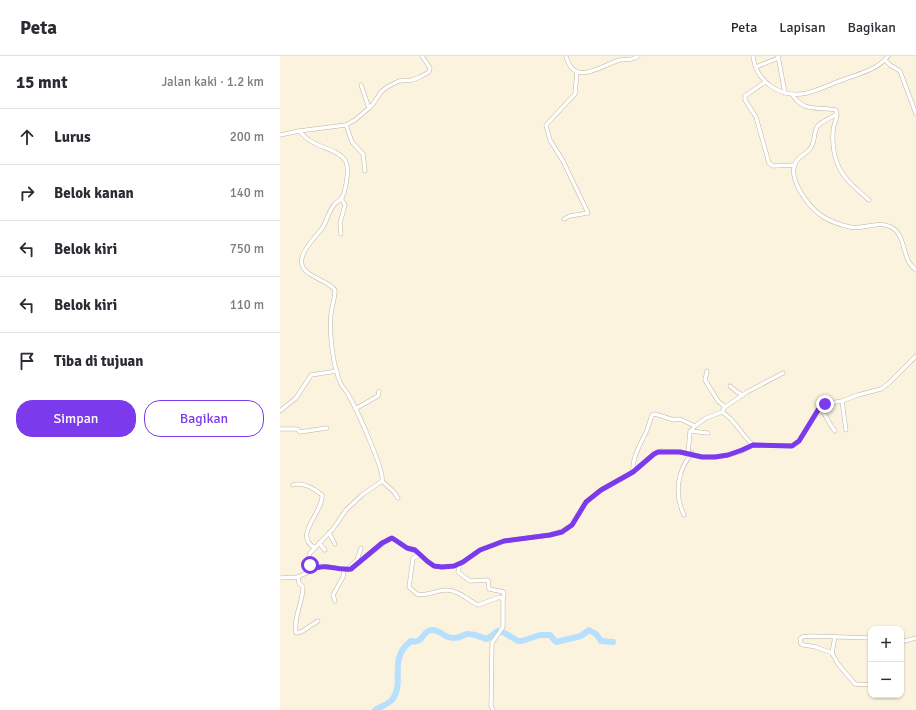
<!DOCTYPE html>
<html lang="id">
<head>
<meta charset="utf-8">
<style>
  body { margin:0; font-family:Signika,sans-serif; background:#f7f7f7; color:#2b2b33 }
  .controls { position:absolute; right:12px; bottom:12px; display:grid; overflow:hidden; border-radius:8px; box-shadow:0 1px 3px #0004 }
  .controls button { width:36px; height:36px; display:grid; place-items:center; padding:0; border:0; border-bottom:1px solid #e1e1e2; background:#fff; color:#2b2b33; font:20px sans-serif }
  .stop { position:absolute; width:12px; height:12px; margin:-9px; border:3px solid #7c3aed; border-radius:50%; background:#fff }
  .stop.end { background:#7c3aed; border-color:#fff; box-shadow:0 1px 4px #0008 }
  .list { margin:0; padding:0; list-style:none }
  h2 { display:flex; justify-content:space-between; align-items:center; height:52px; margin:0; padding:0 16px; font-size:17px }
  h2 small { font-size:13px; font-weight:400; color:#7c7c81 }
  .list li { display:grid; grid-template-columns:26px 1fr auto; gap:12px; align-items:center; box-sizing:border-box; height:56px; padding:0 16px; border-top:1px solid #e1e1e2 }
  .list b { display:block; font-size:15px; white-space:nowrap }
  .list em { font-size:13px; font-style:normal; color:#7c7c81 }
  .actions { display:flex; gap:8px; padding:12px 16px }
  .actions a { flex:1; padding:9px 0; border:1px solid #7c3aed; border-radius:16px; text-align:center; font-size:14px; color:#7c3aed }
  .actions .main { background:#7c3aed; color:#fff }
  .icon { flex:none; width:22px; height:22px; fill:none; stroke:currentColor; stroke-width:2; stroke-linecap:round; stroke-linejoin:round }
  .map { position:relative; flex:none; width:636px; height:654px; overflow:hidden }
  header { display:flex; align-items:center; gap:24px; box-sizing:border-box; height:56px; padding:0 20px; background:#fff; border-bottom:1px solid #e1e1e2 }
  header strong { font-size:19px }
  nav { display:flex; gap:22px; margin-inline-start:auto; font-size:14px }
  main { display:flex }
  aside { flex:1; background:#fff }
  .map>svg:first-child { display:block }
</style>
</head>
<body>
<header>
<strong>Peta</strong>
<nav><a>Peta</a><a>Lapisan</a><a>Bagikan</a></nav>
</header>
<main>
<aside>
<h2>15 mnt<small>Jalan kaki · 1.2 km</small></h2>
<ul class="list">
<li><svg class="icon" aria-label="ahead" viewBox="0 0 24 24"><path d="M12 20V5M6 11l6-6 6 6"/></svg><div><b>Lurus</b></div><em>200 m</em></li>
<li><svg class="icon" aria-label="right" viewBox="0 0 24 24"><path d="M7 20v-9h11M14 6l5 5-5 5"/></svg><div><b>Belok kanan</b></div><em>140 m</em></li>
<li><svg class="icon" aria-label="left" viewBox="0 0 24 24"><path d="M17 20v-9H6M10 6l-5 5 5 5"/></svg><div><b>Belok kiri</b></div><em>750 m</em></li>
<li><svg class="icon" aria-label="left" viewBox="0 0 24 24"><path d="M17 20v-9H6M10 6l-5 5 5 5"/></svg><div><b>Belok kiri</b></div><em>110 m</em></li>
<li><svg class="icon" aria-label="arrive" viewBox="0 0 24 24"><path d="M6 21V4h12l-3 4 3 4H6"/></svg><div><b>Tiba di tujuan</b></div></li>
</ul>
<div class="actions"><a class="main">Simpan</a><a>Bagikan</a></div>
</aside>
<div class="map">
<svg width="636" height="654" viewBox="0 0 636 654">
  <rect width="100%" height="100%" fill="#fcf3df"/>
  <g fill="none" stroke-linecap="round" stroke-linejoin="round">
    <path stroke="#b7dffe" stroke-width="6" d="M95,654c5,-3 13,-6 17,-10 14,-18 -5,-41 19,-59 13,3 11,-10 20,-11 7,-1 12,5 17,7 11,4 15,-4 21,-3 5,0 14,4 18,5l11,-8 5,1 15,9h4l18,-6h10l6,7 25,-6 8,-6 7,4 5,7 12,1"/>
    <defs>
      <g id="minor">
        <path d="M286,0c8,32 35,9 54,4 8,-2 10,2 18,-4"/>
        <path d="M473,0c3,26 28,43 54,37 13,-3 26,-10 38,-14 16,-6 32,-9 43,-23"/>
        <path d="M498,0l7,37"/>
        <path d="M605,4l5,5 10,6 16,43"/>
        <path d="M476,11l22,-9"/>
        <path d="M485,26l-20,14v4l11,17 13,46 4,3 22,-1"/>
        <path d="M81,29l8,23"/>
        <path d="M512,38c11,19 27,12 44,16 3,8 -3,14 -3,21 -1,16 2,35 13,47 6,8 15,15 23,22"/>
        <path d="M557,58c-6,4 -16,7 -20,13 -4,7 -1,16 -8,23 -3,3 -8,6 -11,9 -14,16 10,48 24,57 8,5 18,9 28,11 14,3 28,-7 41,0 16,8 10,33 25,43"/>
        <path d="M66,69l6,17 11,12 2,17"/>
        <path d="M19,75l47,-6 9,-5 14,-12 4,-4 8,-12 6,-5 12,-6 13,-1 8,-3 9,-5 1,-4 -8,-12"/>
        <path d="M0,79l19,-4c4,3 7,8 12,10 10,7 27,9 34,19 5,7 1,32 -4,39 -2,2 -5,3 -7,6 -5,6 -7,15 -11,22 -6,9 -29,29 -19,42 8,10 23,11 31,21 0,8 -3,16 -4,24 -2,18 2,54 10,70 2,4 6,8 8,12 7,12 36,75 33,85l12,11 4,6"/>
        <path d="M61,142l4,7 -5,18 1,11"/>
        <path d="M284,163l6,-3 18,-3 -25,-52 -13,-21 -4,-15 29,-31 2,-22"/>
        <path d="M427,315l-2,9 13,21 7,6"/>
        <path d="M450,330l7,6 6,3"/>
        <path d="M562,345l4,29"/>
        <path d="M541,352c5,8 8,16 14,23"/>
        <path d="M75,353l23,-13 1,-5"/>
        <path d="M0,355l16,-13 15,-23 26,-4"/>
        <path d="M442,356c14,8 19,23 31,33"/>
        <path d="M0,373h17l3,3 27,-4"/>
        <path d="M410,375l18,2"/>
        <path d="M408,397l2,-21 5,-6 11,-8 16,-6 3,-5 22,-15 36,-19"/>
        <path d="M353,416c-1,-16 8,-28 14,-42 2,-5 3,-10 5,-15l3,-1 19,6 6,-1 15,7"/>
        <path d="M13,429c9,-4 22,4 29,10 2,17 -30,40 -7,53"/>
        <path d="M404,459c-10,-21 -7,-44 8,-62"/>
        <path d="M49,477l6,11"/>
        <path d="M39,487l6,7"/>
        <path d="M180,507l-2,9 12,9 18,-1 1,9 15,3 -1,8"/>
        <path d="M31,514l-2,-14 1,-3 23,-24 13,-19 16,-15 20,-14"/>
        <path d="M67,514l10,-10 4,-12"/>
        <path d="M18,521l1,6 4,4c0,15 -10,31 -7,46l5,-1 17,-11"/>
        <path d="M0,522l18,-1 23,-11 23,3h7l39,-31c7,0 11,7 17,10 6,3 9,2 14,7"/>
        <path d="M55,545l-2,-6 10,-18 1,-8"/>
        <path d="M591,582l-61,-2 -8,1 -2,2 1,5 3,1 12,2 16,6 6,11 17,20 16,1"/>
        <path d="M621,586l15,-4"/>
        <path d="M552,597l3,-17"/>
        <path d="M213,654l-2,-4 1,-63 11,-16v-27l-3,-3 -22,8c-10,-5 -20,-15 -32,-15 -10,0 -19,7 -29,4l-8,-7 4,-29 8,-3 6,6 7,5 8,1 12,-1 9,-4 17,-12 24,-9 46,-6 12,-4 10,-6 14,-23 15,-12 32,-18 21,-18 7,-3 19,1 22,5h13l13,-2 14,-4 11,-6 39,1 7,-5 20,-31 6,-6 17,-3 16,-6 23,-6 8,-6 27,-27"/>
      </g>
    </defs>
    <use href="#minor" stroke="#bdb4a1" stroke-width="4.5"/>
    <use href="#minor" stroke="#fff" stroke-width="3.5"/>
  </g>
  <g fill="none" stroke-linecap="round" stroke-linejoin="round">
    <path stroke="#7c3aed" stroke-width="5" d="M30,509l1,5c15,-8 24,1 40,-1l31,-26 10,-5 15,10 8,2 12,11 7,5 8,1 12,-1 9,-4 17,-12 24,-9 46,-6 12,-3 10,-7 14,-23 15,-12 32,-18 21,-18 4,-2h22l22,5h13l13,-2 14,-5 11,-5 39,1 7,-5 19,-31 7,-6"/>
  </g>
</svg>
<div class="controls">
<button>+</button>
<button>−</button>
</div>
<div class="stop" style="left:30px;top:509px"></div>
<div class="stop end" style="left:545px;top:348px"></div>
</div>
</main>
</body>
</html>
